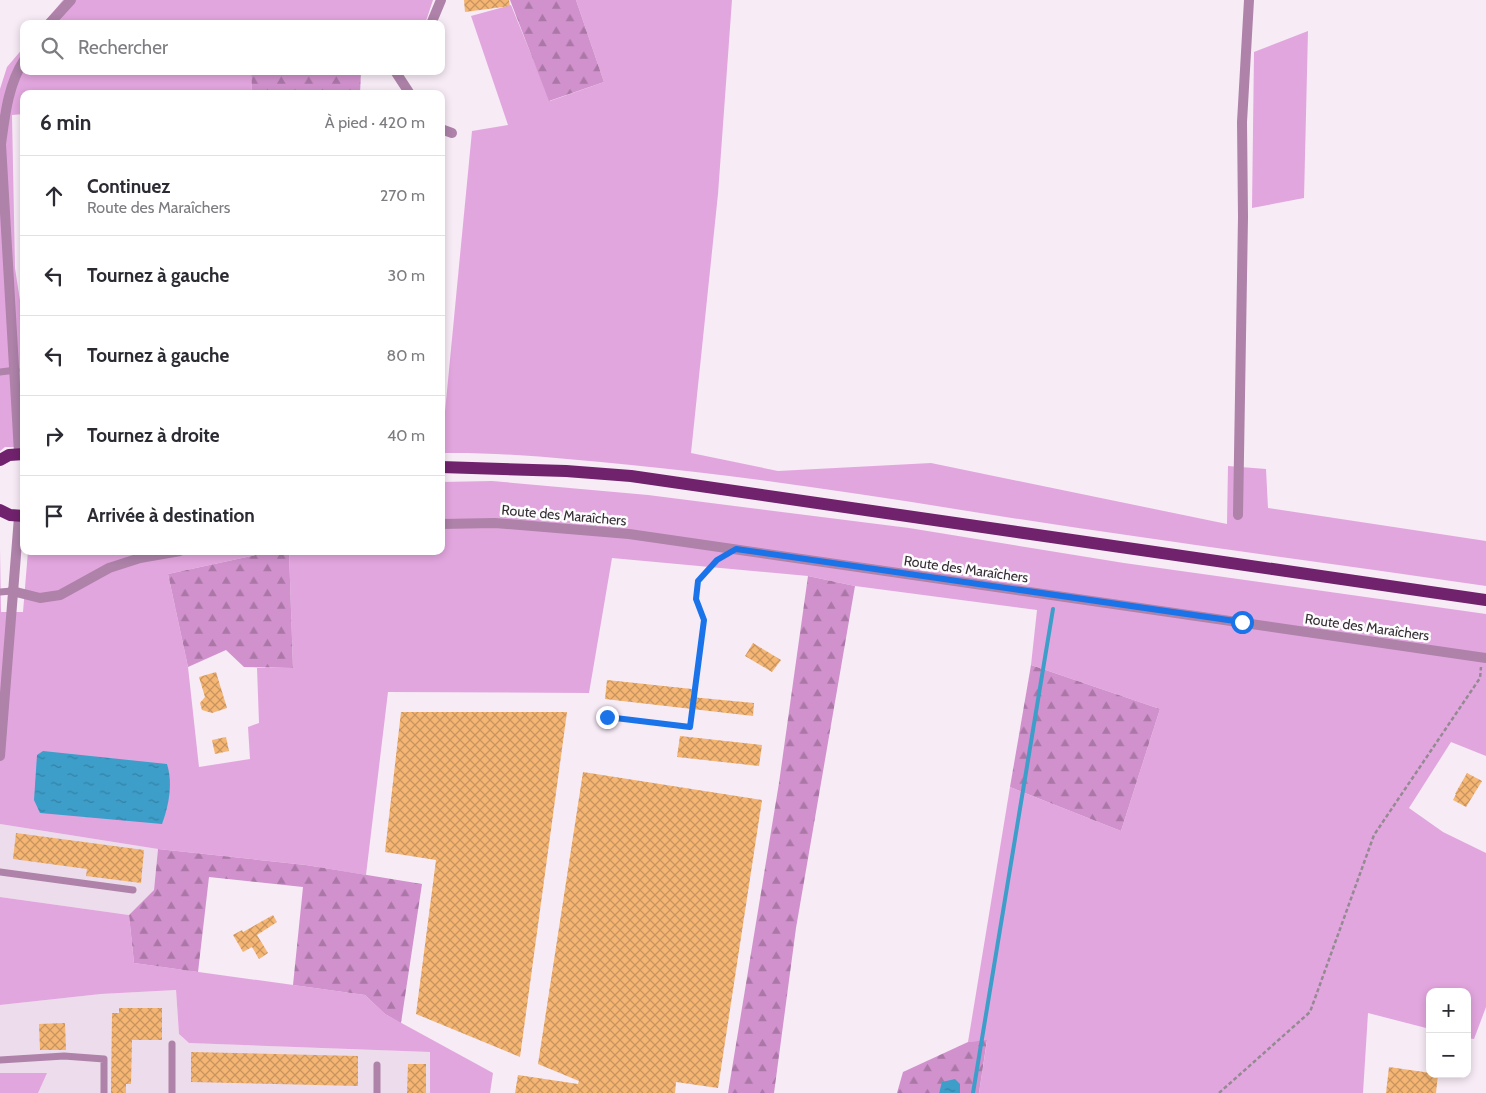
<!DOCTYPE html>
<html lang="fr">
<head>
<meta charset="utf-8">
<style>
  body { margin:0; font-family:Cabin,sans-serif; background:#f2f2f3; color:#2b2b33 }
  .controls { position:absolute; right:15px; bottom:15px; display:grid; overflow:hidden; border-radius:10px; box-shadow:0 2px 8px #0003 }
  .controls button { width:45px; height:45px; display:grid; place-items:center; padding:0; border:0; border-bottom:1px solid #e1e1e2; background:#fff; color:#2b2b33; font:25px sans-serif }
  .stop { position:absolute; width:15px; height:15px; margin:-11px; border:4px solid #1a73e8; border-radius:50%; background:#fff }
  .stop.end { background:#1a73e8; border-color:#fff; box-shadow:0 1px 5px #0008 }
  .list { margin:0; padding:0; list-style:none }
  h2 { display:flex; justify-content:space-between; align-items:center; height:65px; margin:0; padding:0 20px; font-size:21px }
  h2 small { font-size:16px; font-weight:400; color:#7c7c81 }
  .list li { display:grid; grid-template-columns:32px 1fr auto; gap:15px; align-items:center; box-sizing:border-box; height:80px; padding:0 20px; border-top:1px solid #e1e1e2 }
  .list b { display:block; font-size:19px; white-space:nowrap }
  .list p { margin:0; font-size:16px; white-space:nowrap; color:#7c7c81 }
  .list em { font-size:16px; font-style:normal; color:#7c7c81 }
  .icon { flex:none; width:28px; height:28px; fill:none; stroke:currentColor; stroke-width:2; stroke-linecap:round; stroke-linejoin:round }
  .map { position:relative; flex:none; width:1486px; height:1093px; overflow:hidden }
  .search { position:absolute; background:#fff; box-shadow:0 2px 8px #0003; left:20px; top:20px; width:425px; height:55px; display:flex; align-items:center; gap:12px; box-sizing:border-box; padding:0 18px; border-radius:10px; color:#7c7c81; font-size:19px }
  .panel { position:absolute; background:#fff; box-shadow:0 2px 8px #0003; left:20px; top:90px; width:425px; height:465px; border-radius:10px }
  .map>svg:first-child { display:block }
</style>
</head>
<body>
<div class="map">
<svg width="1486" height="1093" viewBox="0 0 1486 1093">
  <defs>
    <pattern id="forest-firs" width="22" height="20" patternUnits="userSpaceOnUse" patternTransform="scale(1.25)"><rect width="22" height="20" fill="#d191cd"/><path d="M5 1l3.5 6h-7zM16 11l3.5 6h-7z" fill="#aa77a7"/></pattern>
    <pattern id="water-ripples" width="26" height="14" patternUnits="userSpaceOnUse" patternTransform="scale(1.25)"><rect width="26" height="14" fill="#3d9ec9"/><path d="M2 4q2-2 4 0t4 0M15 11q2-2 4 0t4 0" fill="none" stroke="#3481a4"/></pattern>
    <pattern id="building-cross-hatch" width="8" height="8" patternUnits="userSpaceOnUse" patternTransform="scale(1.25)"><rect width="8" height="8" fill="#f5b674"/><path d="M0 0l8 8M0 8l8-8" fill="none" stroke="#c79460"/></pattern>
  </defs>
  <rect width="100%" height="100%" fill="#f7ebf6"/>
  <g fill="#eddceb">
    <path d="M0,824l158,25 -4,41 -25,25 -129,-18z"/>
    <path d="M176,990l3,44 10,9 241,9v41h-392l8,-20h-46v-68l101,-11z"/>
  </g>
  <g fill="#e2a6de">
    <path d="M63,0h370l-8,24h-382z"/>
    <path d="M576,0h156l-14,194 -27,259 87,18 153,-8 296,61 1,-58 38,3 2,39 218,33v45c-164,-24 -329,-45 -493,-71 -120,-19 -240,-38 -362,-50 -62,-6 -127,-13 -190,-12l31,-322 36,-6 -37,-109 40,-11 39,96 54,-19z"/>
    <path d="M1308,31l-4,167 -52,10 2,-156z"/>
    <path d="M24,47v24h227l1,23h-228v20l-12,1 3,153 9,59v120h-19l-5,4v-362l7,-22z"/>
    <path d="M492,481l156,14 261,33 215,35 362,51v142l-35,-14 -42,66 34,24 43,21v154l-12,32 -7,-1v-46h-37v37l-62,-16 -5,80h-384l8,-52 -19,1 42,-255 111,44 39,-122 -129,-44 6,-55 -182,-24 -47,-10 -196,-18 -23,135 -201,-1 -22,183 -60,-10 -148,-16 -158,-25v-275l1,63h22l5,-61h246l-106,23 20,93 11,100 51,-8 -2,-32 11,-4 -2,-55h36l-4,-117h152v-69z"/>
    <path d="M0,897l129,18 5,48 231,32 20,19 108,59 -3,20h-60v-41l-241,-9 -10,-9 -3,-44 -75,4 -101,11z"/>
    <path d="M0,1073h47l-9,20h-38z"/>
  </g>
  <g fill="url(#forest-firs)">
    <path d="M510,0h66l28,82 -55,19z"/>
    <path d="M251,71h110l-1,23h-108z"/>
    <path d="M274,551h15l4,117 -49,-1 -18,-17 -38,17 -20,-93z"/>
    <path d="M808,576l47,10 -59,342 -22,165h-46l51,-310z"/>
    <path d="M1031,665l129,44 -39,122 -111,-44z"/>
    <path d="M158,849l148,16 116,19 -21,139 -16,-9 -20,-19 -72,-10 10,-98 -94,-10 -11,95 -64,-9 -5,-48 25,-25z"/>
    <path d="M987,1040l-8,53h-19v-9l-17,-1 -4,10h-42l6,-21 65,-30z"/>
  </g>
  <g fill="url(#water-ripples)">
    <path d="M43,751l124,13c6,19 2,41 -5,60l-122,-11 -6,-13 3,-45z"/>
    <path d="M955,1079l5,5v9h-21l3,-11z"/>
  </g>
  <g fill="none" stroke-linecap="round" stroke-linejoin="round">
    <path stroke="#3d9ec9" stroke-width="4" d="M973,1093l80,-484"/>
  </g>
  <g fill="url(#building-cross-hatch)">
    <path d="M464,0h45l1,6 -45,6z"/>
    <path d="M753,643l28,17 -9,12 -27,-16z"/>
    <path d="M216,672l11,36 -15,5 -10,-3 -2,-7 5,-6 -6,-20z"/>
    <path d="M607,680l85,9 -1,8 63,6 -1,13 -148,-17z"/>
    <path d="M401,712h166l-47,345 -104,-43 20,-154 -51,-8z"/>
    <path d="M680,736l82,9 -3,21 -82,-9z"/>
    <path d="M226,737l3,14 -14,3 -3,-14z"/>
    <path d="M583,772l179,28 -44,288 -42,-6 -1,11h-160l3,-18 60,9 1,-3 -41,-17z"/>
    <path d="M1467,773l15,8 -16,26 -13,-7 3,-6h-1z"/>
    <path d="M16,833l128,17 -3,33 -55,-7 1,-7 -74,-10z"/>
    <path d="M273,915l4,7 -20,13 11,18 -9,6 -7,-12 -9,5 -10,-17 9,-5 1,2z"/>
    <path d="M119,1008h43v32h-30l-1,44h-5v9h-15l1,-80h7z"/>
    <path d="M65,1023l1,27h-26l-1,-26z"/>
    <path d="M191,1052l167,4v30l-167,-4z"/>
    <path d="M408,1064h18v29h-19z"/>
    <path d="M1389,1067l49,7 -2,19h-50z"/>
  </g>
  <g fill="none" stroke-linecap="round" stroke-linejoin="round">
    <g stroke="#938a92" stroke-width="2.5" stroke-dasharray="4 2.5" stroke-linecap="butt">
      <path d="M607,717l83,10 14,-107 -8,-21 2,-18 21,-23"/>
      <path d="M1219,1093l91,-81 64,-177 106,-157 1,-11"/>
    </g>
    <g stroke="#ae82a9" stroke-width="7">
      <path d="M0,372l16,-2"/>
      <path d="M0,592l12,-1"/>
      <path d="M0,872l133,18"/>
      <path d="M0,1060l64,-4 40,3v34"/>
      <path d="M172,1093v-49"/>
      <path d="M377,1093v-28"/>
    </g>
    <g stroke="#ae82a9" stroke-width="10">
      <path d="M49,24l22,-24"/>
      <path d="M431,24l10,-24"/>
      <path d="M395,71l15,23"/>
      <path d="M441,129l11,4"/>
      <path d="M19,453l-18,-309c4,-29 7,-59 23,-84"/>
      <path d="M1238,515l5,-298 -1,-95 7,-122"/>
      <path d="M441,524l54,-1 134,11 857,124"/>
      <path d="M12,591l28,7 20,-3 49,-27 31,-10 40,-7"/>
    </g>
    <path stroke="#ae82a9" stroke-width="10" d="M0,756l19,-239"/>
    <g stroke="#71226d" stroke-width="12">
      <path d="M0,460l9,-5 15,-1"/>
      <path d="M441,467l125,4 65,5 855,124"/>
      <path d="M0,510l10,5 14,1"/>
    </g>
  </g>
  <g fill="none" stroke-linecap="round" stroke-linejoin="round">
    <path stroke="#1a73e8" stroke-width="6" d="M607,717l83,10 14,-107 -8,-21 2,-18 19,-21 19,-11 506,73"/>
  </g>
  <g text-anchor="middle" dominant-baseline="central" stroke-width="5" stroke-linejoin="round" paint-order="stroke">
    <g font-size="14" fill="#353034" stroke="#fefcfe">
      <text transform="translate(564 515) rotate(5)">Route des Maraîchers</text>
      <text transform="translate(966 569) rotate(8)">Route des Maraîchers</text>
      <text transform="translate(1367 627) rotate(8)">Route des Maraîchers</text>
    </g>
  </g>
</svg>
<div class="controls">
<button>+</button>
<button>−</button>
</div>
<div class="stop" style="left:1242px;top:622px"></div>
<div class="stop end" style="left:607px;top:717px"></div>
<div class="search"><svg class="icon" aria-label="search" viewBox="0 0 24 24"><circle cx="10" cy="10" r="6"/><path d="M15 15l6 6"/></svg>Rechercher</div>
<section class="panel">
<h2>6 min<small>À pied · 420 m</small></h2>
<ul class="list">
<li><svg class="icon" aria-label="ahead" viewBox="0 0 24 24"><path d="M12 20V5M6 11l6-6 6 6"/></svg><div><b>Continuez</b><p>Route des Maraîchers</p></div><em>270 m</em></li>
<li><svg class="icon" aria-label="left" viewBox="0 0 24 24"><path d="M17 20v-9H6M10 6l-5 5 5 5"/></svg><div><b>Tournez à gauche</b></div><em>30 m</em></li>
<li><svg class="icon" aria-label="left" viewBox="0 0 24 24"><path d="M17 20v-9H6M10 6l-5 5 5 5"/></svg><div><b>Tournez à gauche</b></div><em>80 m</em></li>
<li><svg class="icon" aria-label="right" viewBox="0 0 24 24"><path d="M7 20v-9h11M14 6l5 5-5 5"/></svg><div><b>Tournez à droite</b></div><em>40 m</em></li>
<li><svg class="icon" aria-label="arrive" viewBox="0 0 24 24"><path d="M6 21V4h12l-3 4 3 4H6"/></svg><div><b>Arrivée à destination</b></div></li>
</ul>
</section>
</div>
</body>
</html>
